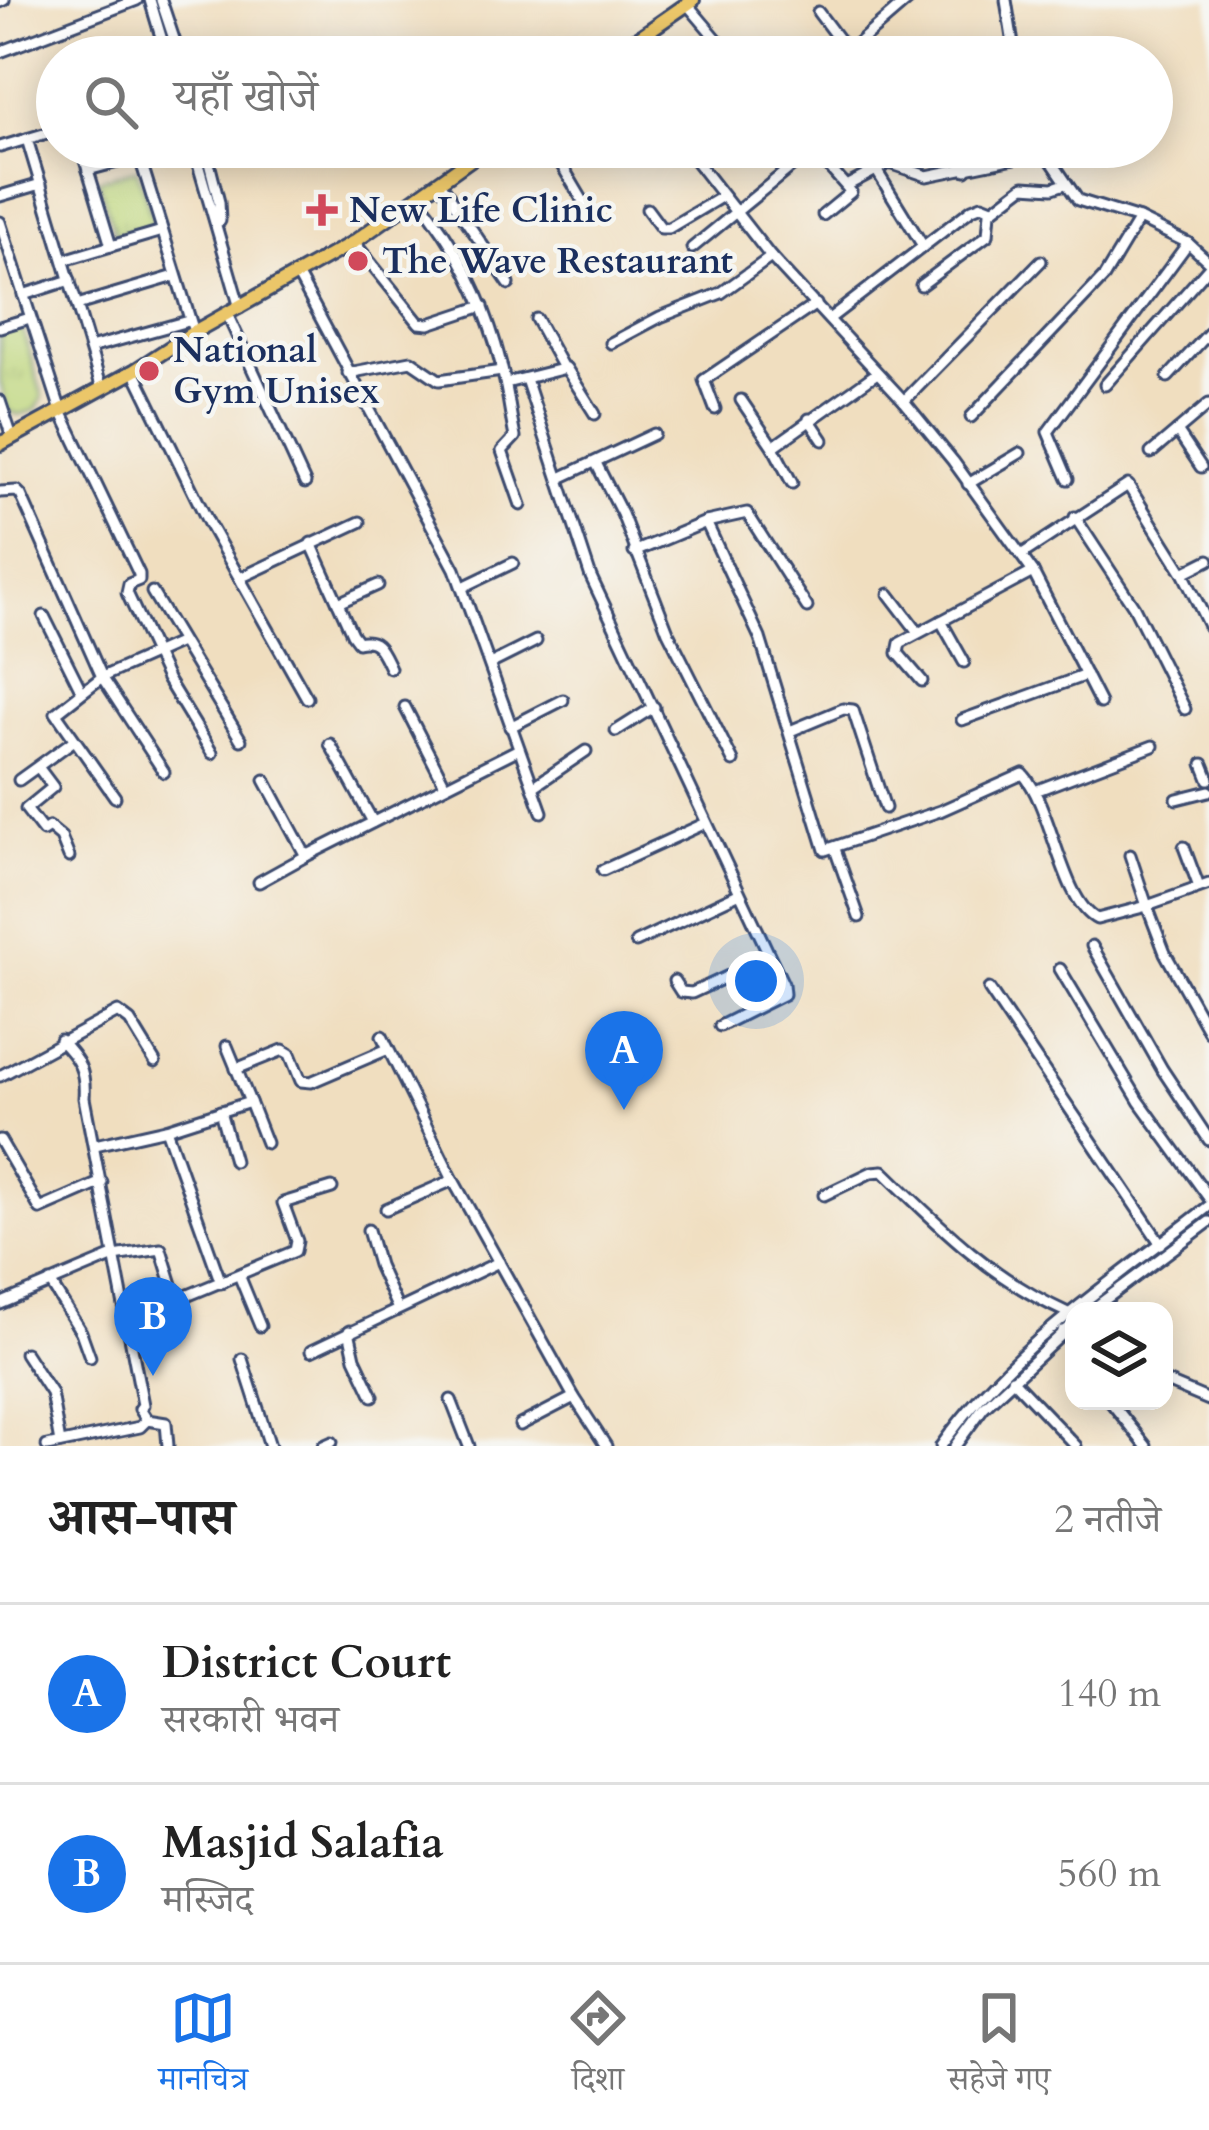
<!DOCTYPE html>
<html lang="hi">
<head>
<meta charset="utf-8">
<style>
  body { margin:0; font-family:Cardo,"Noto Serif Devanagari",serif; background:#f6f6f6; color:#222 }
  .controls { position:absolute; right:36px; bottom:36px; display:grid; overflow:hidden; border-radius:24px; box-shadow:0 6px 30px #0003 }
  .controls button { width:108px; height:108px; display:grid; place-items:center; padding:0; border:0; border-bottom:3px solid #e0e0e0; background:#fff; color:#222; font:60px sans-serif }
  .you { position:absolute; left:756px; top:981px; width:42px; height:42px; margin:-30px; border:9px solid #fff; border-radius:50%; background:#1a73e8; box-shadow:0 0 0 18px #1a73e833 }
  .badge { display:grid; place-items:center; width:78px; height:78px; border-radius:50%; background:#1a73e8; color:#fff; font-size:39px; font-weight:700 }
  .pin { position:absolute; translate:-50% -99px; filter:drop-shadow(0 3px 6px #0008) }
  .pin::after { content:''; position:absolute; top:63px; width:42px; height:36px; background:inherit; clip-path:polygon(0 0,100% 0,50% 100%) }
  .list { margin:0; padding:0; list-style:none }
  h2 { display:flex; justify-content:space-between; align-items:center; height:156px; margin:0; padding:0 48px; font-size:51px }
  h2 small { font-size:39px; font-weight:400; color:#767676 }
  .list li { display:grid; grid-template-columns:78px 1fr auto; gap:36px; align-items:center; box-sizing:border-box; height:180px; padding:0 48px; border-top:3px solid #e0e0e0 }
  .list b { display:block; font-size:45px; white-space:nowrap }
  .list p { margin:0; font-size:39px; white-space:nowrap; color:#767676 }
  .list em { font-size:39px; font-style:normal; color:#767676 }
  .icon { flex:none; width:66px; height:66px; fill:none; stroke:currentColor; stroke-width:2; stroke-linecap:round; stroke-linejoin:round }
  .map { position:relative; flex:none; width:1209px; height:1446px; overflow:hidden }
  .search { position:absolute; background:#fff; box-shadow:0 6px 30px #0003; left:36px; right:36px; top:36px; height:132px; display:flex; align-items:center; gap:30px; box-sizing:border-box; padding:0 42px; border-radius:66px; color:#767676; font-size:45px }
  .sheet { height:516px; background:#fff }
  nav { display:flex; justify-content:space-around; align-items:center; box-sizing:border-box; height:168px; border-top:3px solid #e0e0e0; background:#fff; font-size:33px; color:#767676 }
  nav a { display:grid; justify-items:center; gap:6px }
  nav .on { color:#1a73e8 }
  .map>svg:first-child { display:block }
</style>
</head>
<body>
<div class="map">
<svg width="1209" height="1446" viewBox="0 0 1209 1446">
  <defs>
    <pattern id="grass-tufts" width="24" height="20" patternUnits="userSpaceOnUse" patternTransform="scale(3)"><rect width="24" height="20" fill="#bed67a"/><path d="M3 7l-1-3M5 7V3M7 7l1-3M15 17l-1-3M17 17v-4M19 17l1-3" fill="none" stroke="#a3b86c"/></pattern>
  </defs>
  <rect width="100%" height="100%" fill="#f6f6f2"/>
  <filter id="ink" filterUnits="userSpaceOnUse"><feTurbulence type="fractalNoise" baseFrequency=".00833" numOctaves="2"/><feDisplacementMap in="SourceGraphic" scale="24" xChannelSelector="R" yChannelSelector="G"/><feConvolveMatrix kernelMatrix="1 2 1 2 8 2 1 2 1" color-interpolation-filters="sRGB"/></filter>
  <filter id="wash" filterUnits="userSpaceOnUse"><feTurbulence type="fractalNoise" baseFrequency=".004" numOctaves="4" result="noise"/><feDisplacementMap in="SourceGraphic" scale="48" xChannelSelector="R" yChannelSelector="G"/><feGaussianBlur stdDeviation="2.7" result="paint"/><feColorMatrix in="noise" values="0 0 0 0 0 0 0 0 0 0 0 0 0 0 0 0 0 1.4 0 .05"/><feComposite in="paint" operator="in"/></filter>
  <g filter="url(#wash)">
    <rect width="100%" height="100%" fill="#f0debf"/>
    <g fill="url(#grass-tufts)" stroke="#6c826c" stroke-width="3">
      <path d="M137,169l17,56 -39,10 -17,-55z"/>
      <path d="M22,328l21,69 -7,13 -17,5 -11,-4 -8,-29v-49z"/>
    </g>
  </g>
  <g filter="url(#ink)">
    <g fill="none" stroke-linecap="round" stroke-linejoin="round">
      <defs>
        <g id="minor">
          <path d="M150,0l17,57"/>
          <path d="M161,0l19,57"/>
          <path d="M1006,0l9,57"/>
          <path d="M0,2l4,-2"/>
          <path d="M687,4l45,53"/>
          <path d="M818,12l30,40"/>
          <path d="M0,52l137,-52"/>
          <path d="M842,57l66,-57"/>
          <path d="M27,139l75,250"/>
          <path d="M0,147l57,-17"/>
          <path d="M193,147l47,161"/>
          <path d="M205,147l14,55 1,19"/>
          <path d="M551,147l42,71"/>
          <path d="M685,147l86,110 133,144 49,60 80,111 67,131"/>
          <path d="M954,147l12,23"/>
          <path d="M1042,147l36,53 61,19 49,24 21,19"/>
          <path d="M812,148l39,44 -28,23"/>
          <path d="M139,155l55,177"/>
          <path d="M875,168l48,78"/>
          <path d="M88,170l85,-23"/>
          <path d="M439,181l70,103"/>
          <path d="M848,185l41,-22 38,13 117,-24"/>
          <path d="M0,196l41,-12"/>
          <path d="M418,198c44,54 73,116 87,184 4,18 6,37 10,55l-13,14 19,54"/>
          <path d="M647,209l14,19h8l52,-31"/>
          <path d="M0,222l61,189 78,163v6l-10,4 -2,9 40,86 45,74"/>
          <path d="M354,242l65,81 10,1 54,-18"/>
          <path d="M111,246l51,-15"/>
          <path d="M692,248l121,-99"/>
          <path d="M64,260l47,-14 -30,-99"/>
          <path d="M297,274l158,295 87,243"/>
          <path d="M921,285l67,-50 2,-23 34,-26 29,2 12,-4"/>
          <path d="M23,295l47,-15"/>
          <path d="M77,305l98,-29"/>
          <path d="M228,316l77,167"/>
          <path d="M536,319l27,49"/>
          <path d="M829,319l143,-110 10,-4 10,4"/>
          <path d="M0,327l30,-9"/>
          <path d="M611,343l49,-26 61,-24 50,-36"/>
          <path d="M90,348l98,-27"/>
          <path d="M134,371l75,153 98,174"/>
          <path d="M348,373l63,-12 28,19 63,-9"/>
          <path d="M1168,377l41,-44"/>
          <path d="M526,379l65,198 192,407 1,10 -64,32"/>
          <path d="M506,383l60,-15 29,46"/>
          <path d="M1105,385l104,-118"/>
          <path d="M741,400l32,47"/>
          <path d="M0,401l12,36"/>
          <path d="M904,401l137,-140"/>
          <path d="M715,409l-11,-29 112,-76"/>
          <path d="M971,417l133,-140 35,-58"/>
          <path d="M809,419l14,21"/>
          <path d="M1177,431l24,36"/>
          <path d="M1151,453l58,-49"/>
          <path d="M596,463l26,51 46,118 65,129"/>
          <path d="M560,478l94,-44"/>
          <path d="M1068,479l-20,-47 140,-189"/>
          <path d="M792,483l-19,-36 104,-74"/>
          <path d="M968,484l52,-31"/>
          <path d="M0,492l17,-1 4,4 81,182 62,95"/>
          <path d="M1075,517l59,90 51,102"/>
          <path d="M706,522l54,116 65,212 115,-39 83,-37c29,32 39,128 74,145l50,-13 -17,-51"/>
          <path d="M311,543l41,91 6,8c20,-5 24,10 32,26"/>
          <path d="M634,552l72,-30 41,-9 60,94"/>
          <path d="M1021,555l107,-70 55,88 26,53"/>
          <path d="M1183,573l26,-13"/>
          <path d="M242,577l118,-55"/>
          <path d="M463,587l50,-24"/>
          <path d="M152,592l89,148"/>
          <path d="M889,594l29,38"/>
          <path d="M338,603l40,-18"/>
          <path d="M44,616l38,76"/>
          <path d="M941,621l23,41"/>
          <path d="M490,664l46,-23"/>
          <path d="M922,681l-24,-28 2,-10 133,-71"/>
          <path d="M405,707l40,78"/>
          <path d="M962,720l124,-45"/>
          <path d="M510,727l53,-27"/>
          <path d="M616,731l38,-24"/>
          <path d="M790,731l53,-22 10,1 32,98"/>
          <path d="M330,744l43,78"/>
          <path d="M1203,764l6,15"/>
          <path d="M38,767l15,20 -27,22 17,22 6,-4 12,10 8,20"/>
          <path d="M19,780l54,-39"/>
          <path d="M533,787l53,-36"/>
          <path d="M1035,791l118,-45"/>
          <path d="M115,797l-59,-84 46,-36 79,-35"/>
          <path d="M1177,799l32,-8"/>
          <path d="M1184,847l15,40"/>
          <path d="M835,849l24,68"/>
          <path d="M306,856l211,-106"/>
          <path d="M603,870l103,-47"/>
          <path d="M259,882l47,-26 -41,-76"/>
          <path d="M1209,884l-62,22 18,47 44,79"/>
          <path d="M636,942l102,-48"/>
          <path d="M1092,946l70,123 47,71"/>
          <path d="M1060,969l79,132 70,97"/>
          <path d="M674,981l7,11 11,1 77,-36"/>
          <path d="M989,989l172,255"/>
          <path d="M382,1036l71,144 121,217 32,49"/>
          <path d="M60,1040c19,19 26,31 24,58l59,307 -3,4 7,11"/>
          <path d="M236,1069l47,-19 7,4 11,27 10,1 77,-33"/>
          <path d="M0,1076l118,-64 12,9 25,41"/>
          <path d="M250,1102l16,41"/>
          <path d="M220,1111l14,50"/>
          <path d="M166,1129l55,154"/>
          <path d="M0,1140l40,69 62,-27"/>
          <path d="M95,1145l71,-16 84,-27 -23,-56"/>
          <path d="M824,1195l48,-23 11,-1c58,57 109,108 185,142"/>
          <path d="M386,1209l67,-29"/>
          <path d="M368,1230l10,35 19,42"/>
          <path d="M239,1275l21,51"/>
          <path d="M50,1282l31,50 9,25"/>
          <path d="M0,1304l114,-48 47,-7 14,45 9,3 111,-46 2,-10 -14,-38 49,-15"/>
          <path d="M1090,1311l119,-89"/>
          <path d="M349,1331l6,27 18,38"/>
          <path d="M1063,1331l11,16"/>
          <path d="M311,1351l188,-89"/>
          <path d="M25,1353l26,40 9,50"/>
          <path d="M242,1359l28,87"/>
          <path d="M1012,1379l64,67"/>
          <path d="M1164,1381l45,19"/>
          <path d="M451,1400l18,46"/>
          <path d="M1110,1401l36,45"/>
          <path d="M520,1425l54,-28"/>
          <path d="M47,1446l93,-19 7,-7 19,3 2,23"/>
          <path d="M323,1446l9,-4"/>
          <path d="M941,1446c71,-101 173,-165 268,-240"/>
          <path d="M955,1446l28,-38 91,-85"/>
        </g>
        <g id="major">
          <path d="M611,57l82,-57"/>
          <path d="M0,444l134,-73 60,-39 160,-90 134,-95"/>
        </g>
      </defs>
      <use href="#minor" stroke="#3b496d" stroke-width="15"/>
      <use href="#major" stroke="#3b496d" stroke-width="18"/>
      <use href="#minor" stroke="#fff" stroke-width="9"/>
      <use href="#major" stroke="#ebc669" stroke-width="12"/>
    </g>
  </g>
  <g fill="#d1495b" stroke="#f6f6f2" stroke-width="4.5">
    <path d="M316 192h12v12h12v12h-12v12h-12v-12h-12v-12h12z"/>
    <circle cx="358" cy="261" r="12"/>
    <circle cx="149" cy="371" r="12"/>
  </g>
  <g text-anchor="middle" dominant-baseline="central" stroke-width="9" stroke-linejoin="round" paint-order="stroke">
    <g font-size="36" font-weight="bold" fill="#1b2f5e" stroke="#f6f6f2" text-anchor="start">
      <text x="349" y="210">New Life Clinic</text>
      <text x="382" y="261">The Wave Restaurant</text>
      <text x="173" y="350">National<tspan x="173" dy="41">Gym Unisex</tspan></text>
    </g>
  </g>
</svg>
<div class="controls">
<button><svg class="icon" aria-label="layers" viewBox="0 0 24 24"><path d="M12 4l9 5-9 5-9-5zM3 14l9 5 9-5"/></svg></button>
</div>
<div class="you"></div>
<div class="pin badge" style="left:624px;top:1110px">A</div>
<div class="pin badge" style="left:153px;top:1376px">B</div>
<div class="search"><svg class="icon" aria-label="search" viewBox="0 0 24 24"><circle cx="10" cy="10" r="6"/><path d="M15 15l6 6"/></svg>यहाँ खोजें</div>
</div>
<section class="sheet">
<h2>आस-पास<small>2 नतीजे</small></h2>
<ul class="list">
<li><span class="badge">A</span><div><b>District Court</b><p>सरकारी भवन</p></div><em>140 m</em></li>
<li><span class="badge">B</span><div><b>Masjid Salafia</b><p>मस्जिद</p></div><em>560 m</em></li>
</ul>
</section>
<nav>
<a class="on"><svg class="icon" aria-label="map" viewBox="0 0 24 24"><path d="M3 6l6-2 6 2 6-2v14l-6 2-6-2-6 2zM9 4v14M15 6v14"/></svg>मानचित्र</a>
<a><svg class="icon" aria-label="directions" viewBox="0 0 24 24"><path d="M12 3l9 9-9 9-9-9zM9 14v-3h6M13 9l2 2-2 2"/></svg>दिशा</a>
<a><svg class="icon" aria-label="saved" viewBox="0 0 24 24"><path d="M7 4h10v16l-5-4-5 4z"/></svg>सहेजे गए</a>
</nav>
</body>
</html>
